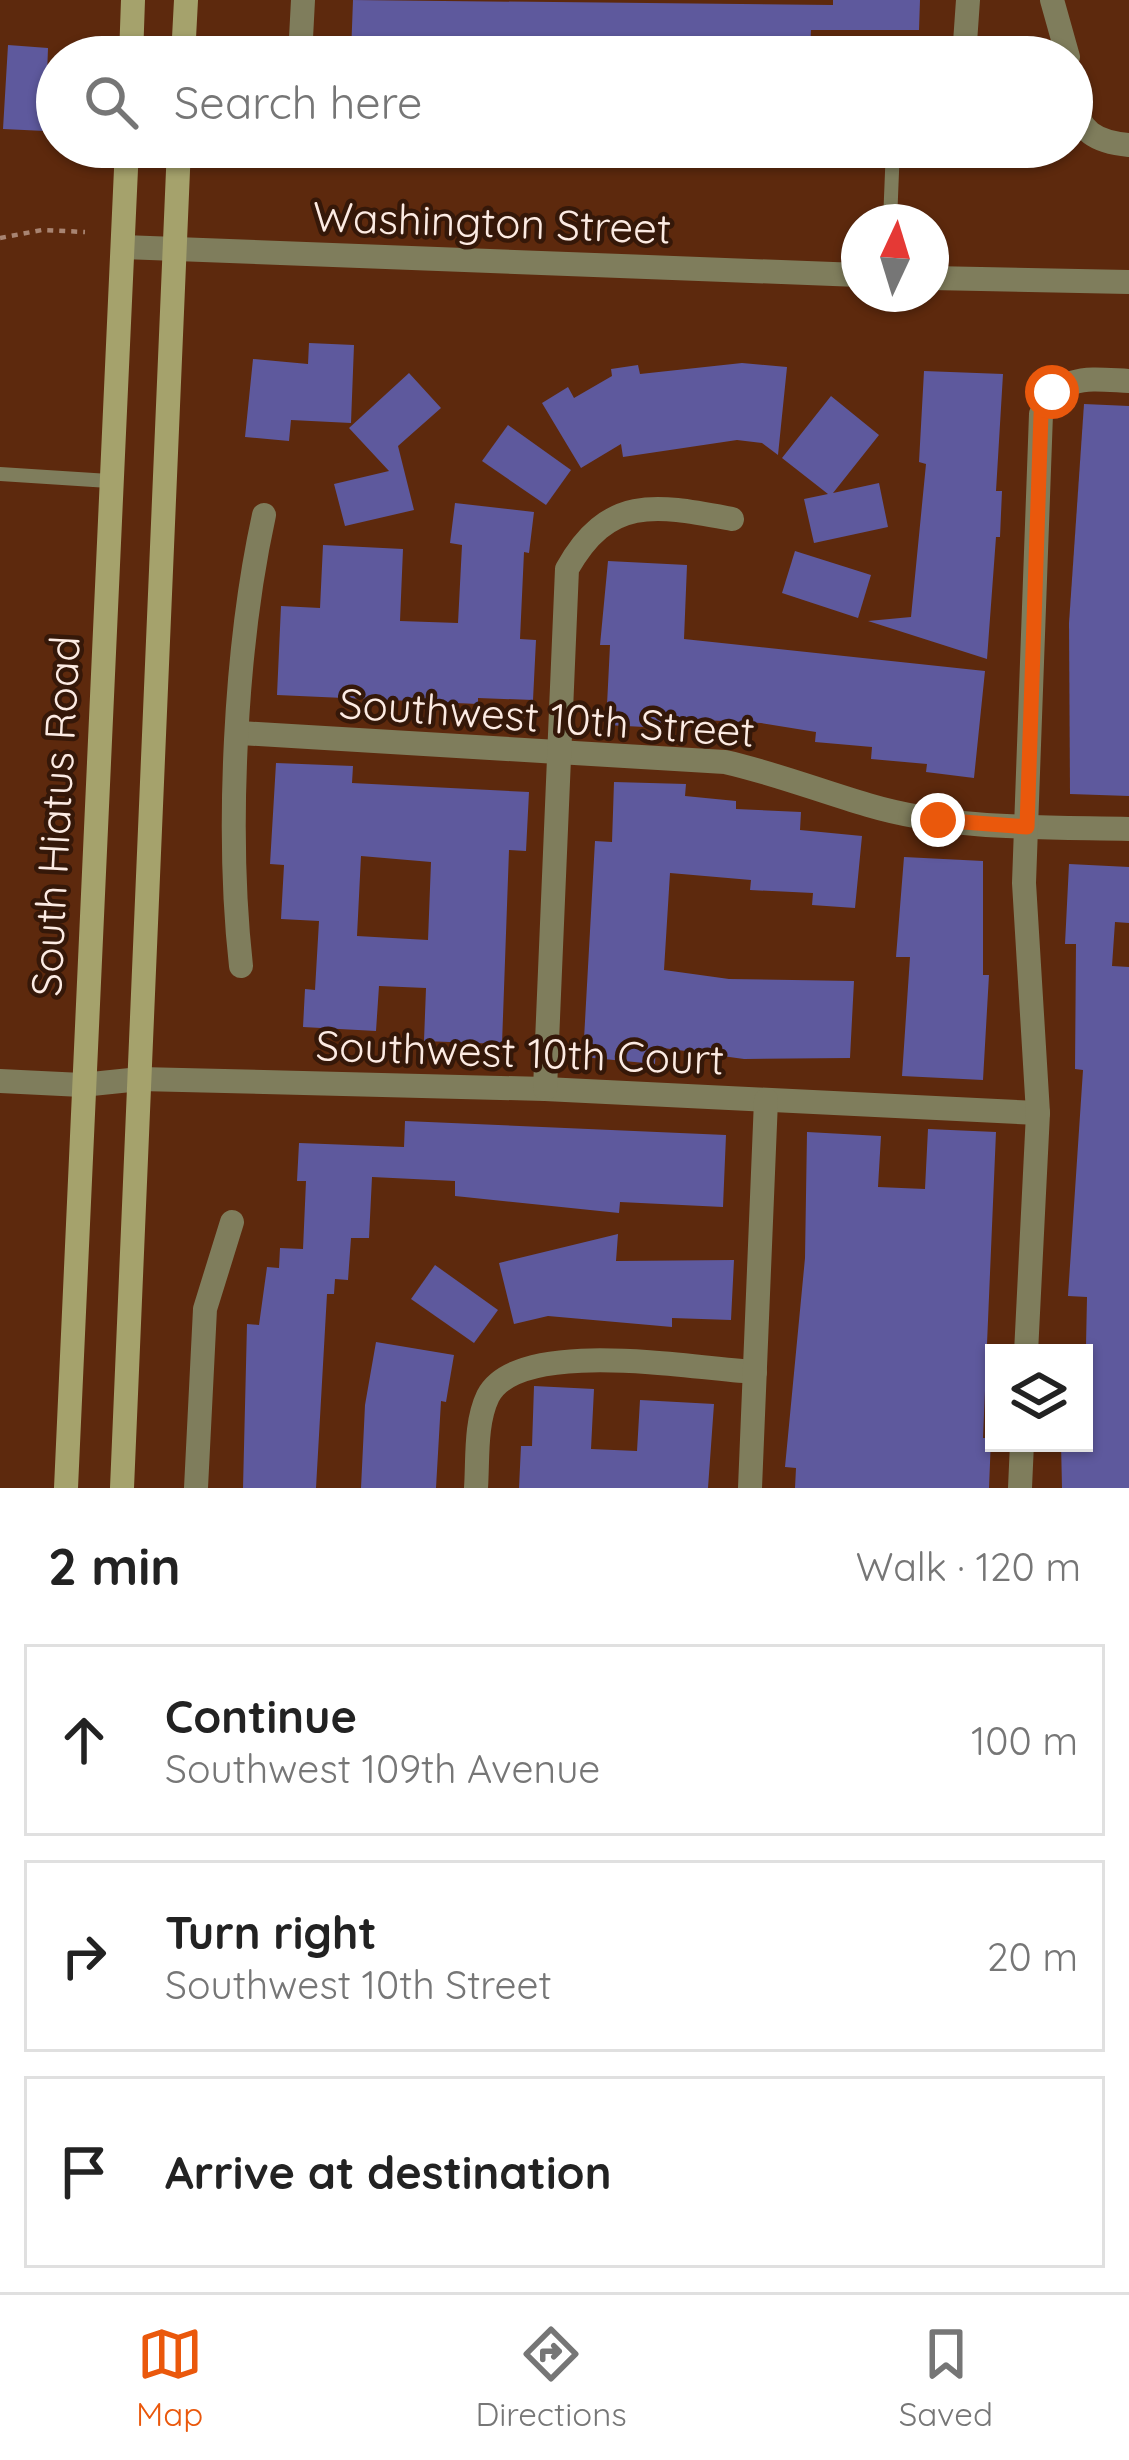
<!DOCTYPE html>
<html lang="en">
<head>
<meta charset="utf-8">
<style>
  body { margin:0; font-family:Quicksand,sans-serif; background:#f6f6f6; color:#222 }
  .controls { position:absolute; right:36px; bottom:36px; display:grid; overflow:hidden; border-radius:0px; box-shadow:0 3px 9px #0004 }
  .controls button { width:108px; height:108px; display:grid; place-items:center; padding:0; border:0; border-bottom:3px solid #e0e0e0; background:#fff; color:#222; font:60px sans-serif }
  .compass { position:absolute; left:841px; top:204px; width:108px; height:108px; border-radius:50%; background:#fff; box-shadow:0 3px 9px #0004; rotate:4deg }
  .stop { position:absolute; width:36px; height:36px; margin:-27px; border:9px solid #ea580c; border-radius:50%; background:#fff }
  .stop.end { background:#ea580c; border-color:#fff; box-shadow:0 3px 12px #0008 }
  .list { margin:0; padding:0; list-style:none }
  h2 { display:flex; justify-content:space-between; align-items:center; height:156px; margin:0; padding:0 48px; font-size:51px }
  h2 small { font-size:39px; font-weight:400; color:#767676 }
  .list li { display:grid; grid-template-columns:78px 1fr auto; gap:36px; align-items:center; box-sizing:border-box; height:192px; margin:0 24px 24px; padding:0 24px; border:3px solid #e0e0e0; border-radius:0px }
  .list b { display:block; font-size:45px; white-space:nowrap }
  .list p { margin:0; font-size:39px; white-space:nowrap; color:#767676 }
  .list em { font-size:39px; font-style:normal; color:#767676 }
  .icon { flex:none; width:66px; height:66px; fill:none; stroke:currentColor; stroke-width:2; stroke-linecap:round; stroke-linejoin:round }
  .map { position:relative; flex:none; width:1129px; height:1488px; overflow:hidden }
  .search { position:absolute; background:#fff; box-shadow:0 3px 9px #0004; left:36px; right:36px; top:36px; height:132px; display:flex; align-items:center; gap:30px; box-sizing:border-box; padding:0 42px; border-radius:66px; color:#767676; font-size:45px }
  .sheet { height:804px; background:#fff }
  nav { display:flex; justify-content:space-around; align-items:center; box-sizing:border-box; height:168px; border-top:3px solid #e0e0e0; background:#fff; font-size:33px; color:#767676 }
  nav a { display:grid; justify-items:center; gap:6px }
  nav .on { color:#ea580c }
  .map>svg:first-child { display:block }
</style>
</head>
<body>
<div class="map">
<svg width="1129" height="1488" viewBox="0 0 1129 1488">
  <rect width="100%" height="100%" fill="#5d290d"/>
  <g fill="#5e599d" fill-rule="evenodd">
    <path d="M353,0l480,5v-5h87l-1,30h-108l-1,27 -459,-3z"/>
    <path d="M8,45l40,3 -1,28 10,1v40h-11l-1,14 -42,-2z"/>
    <path d="M309,343l45,2 -3,78 -60,-3 -2,21 -44,-4 8,-78 55,5z"/>
    <path d="M742,363l45,4 -9,88 -16,-12 -25,-3 -114,17 -2,-13 -40,24 -39,-65 26,-16 6,11 38,-22 -1,-7 27,-4 2,9z"/>
    <path d="M924,371l79,3 -7,117h6l-2,46h-4l-9,122 -119,-38 43,-4 15,-153 -7,-2z"/>
    <path d="M409,373l32,35 -43,38 16,64 -69,16 -11,-42 55,-13 -40,-43z"/>
    <path d="M831,396l48,39 -46,58 46,-10 9,44 -74,16 -10,-44 24,-5 -46,-36z"/>
    <path d="M1084,404l45,2v390l-59,-2 -1,-171z"/>
    <path d="M508,425l63,45 -25,35 -64,-44z"/>
    <path d="M455,503l79,9 -5,41 -5,-1 -4,87 16,1 -3,60 -55,-2v6l-201,-9 4,-89 39,2 3,-63 80,4 -3,72 58,2 4,-78 -12,-2z"/>
    <path d="M795,551l76,24 -13,43 -76,-25z"/>
    <path d="M608,561l79,4 -3,74 301,32 -11,107 -48,-6 1,-8 -56,-5 1,-12 -57,-5 1,-10 -55,-9 -96,-5 -1,10 -58,-3 4,-80h-10z"/>
    <path d="M276,763l77,3 -1,17 177,9 -3,59 -17,-1 -7,194 -78,-3 2,-53 -47,-2 -3,45 -73,-4 2,-38 10,1 4,-69 -38,-2 3,-54 -14,-1zM361,856l70,6 -3,78 -71,-4z"/>
    <path d="M614,782l72,2 -1,12 51,5v8l65,3 -1,18 62,6 -7,72 -43,-3 1,-12 -63,-3 1,-10 -81,-7 -6,97 65,9 125,2 -4,77 -106,1 -88,-12 -1,17 -72,-7 12,-216 17,1z"/>
    <path d="M904,857l79,4v114h6l-6,105 -81,-4 8,-119h-14z"/>
    <path d="M1069,864l60,3v56l-14,-1 -3,44 17,1v521h-67l-1,-45h23l3,-146 -19,-1 15,-226 -8,-1 1,-125h-11z"/>
    <path d="M405,1121l321,14 -3,72 -103,-5 -1,11 -164,-17v-15l-83,-4 -3,61h-18l-3,42 -13,-1 -1,15h-7l-11,194h-73l4,-164 12,1 8,-58 12,1 1,-20 23,1 3,-68h-9l2,-38 105,4z"/>
    <path d="M928,1129l68,3 -13,306h8l-2,50h-194l1,-20 -11,-1 20,-209 2,-126 74,4 -3,51 47,2z"/>
    <path d="M618,1234l-2,27 118,-1 -3,60 -59,-2v9l-124,-11 -34,8 -15,-61z"/>
    <path d="M435,1265l63,45 -24,33 -63,-44z"/>
    <path d="M376,1342l78,13 -8,47 -5,-1 -5,87h-75l4,-83z"/>
    <path d="M534,1386l60,3 -3,60 46,2 3,-51 74,4 -6,84h-189l2,-42h11z"/>
  </g>
  <g fill="none" stroke-linecap="round" stroke-linejoin="round">
    <path stroke="#a88472" stroke-width="4.5" stroke-dasharray="6 6" stroke-linecap="butt" d="M0,238l42,-8 43,2"/>
    <g stroke="#7f7d5c" stroke-width="14">
      <path d="M890,222l3,-75"/>
      <path d="M0,474l109,7"/>
    </g>
    <g stroke="#7f7d5c" stroke-width="24">
      <path d="M1052,0l16,57"/>
      <path d="M300,57l3,-57"/>
      <path d="M964,57l4,-57"/>
      <path d="M1072,99c7,33 24,43 57,46"/>
      <path d="M123,247l736,28"/>
      <path d="M931,278l198,4"/>
      <path d="M240,733l485,29c49,11 95,29 143,43 84,25 175,22 261,24"/>
      <path d="M241,966c-15,-134 -6,-319 23,-451"/>
      <path d="M0,1081l82,4 58,-6 405,10 493,24"/>
      <path d="M545,1089l22,-520c42,-75 90,-64 165,-50"/>
      <path d="M1026,1353l12,-240 -14,-230 17,-469c21,-41 46,-35 88,-33"/>
      <path d="M196,1488l9,-179 27,-87"/>
      <path d="M476,1488c2,-29 -1,-65 12,-92 31,-60 209,-27 267,-24"/>
      <path d="M750,1488l16,-388"/>
      <path d="M1020,1488l2,-45"/>
    </g>
    <g stroke="#a5a26c" stroke-width="24">
      <path d="M131,57l2,-57"/>
      <path d="M183,57l3,-57"/>
      <path d="M66,1488l61,-1341"/>
      <path d="M122,1488l57,-1341"/>
    </g>
  </g>
  <g fill="none" stroke-linecap="round" stroke-linejoin="round">
    <path stroke="#ea580c" stroke-width="15" d="M938,820l89,7 14,-413 11,-22"/>
  </g>
  <g text-anchor="middle" dominant-baseline="central" stroke-width="9" stroke-linejoin="round" paint-order="stroke">
    <g font-size="42" fill="#fcebe3" stroke="#351809">
      <text transform="translate(492 222) rotate(2)">Washington Street</text>
      <text transform="translate(547 717) rotate(4)">Southwest 10th Street</text>
      <text transform="translate(55 816) rotate(-87)">South Hiatus Road</text>
      <text transform="translate(520 1052) rotate(2)">Southwest 10th Court</text>
    </g>
  </g>
</svg>
<div class="controls">
<button><svg class="icon" aria-label="layers" viewBox="0 0 24 24"><path d="M12 4l9 5-9 5-9-5zM3 14l9 5 9-5"/></svg></button>
</div>
<svg class="compass" viewBox="-18 -18 36 36"><path d="M0-13l5 13h-10z" fill="#e53935"/><path d="M0 13l5-13h-10z" fill="#767676"/></svg>
<div class="stop" style="left:1052px;top:392px"></div>
<div class="stop end" style="left:938px;top:820px"></div>
<div class="search"><svg class="icon" aria-label="search" viewBox="0 0 24 24"><circle cx="10" cy="10" r="6"/><path d="M15 15l6 6"/></svg>Search here</div>
</div>
<section class="sheet">
<h2>2 min<small>Walk · 120 m</small></h2>
<ul class="list">
<li><svg class="icon" aria-label="ahead" viewBox="0 0 24 24"><path d="M12 20V5M6 11l6-6 6 6"/></svg><div><b>Continue</b><p>Southwest 109th Avenue</p></div><em>100 m</em></li>
<li><svg class="icon" aria-label="right" viewBox="0 0 24 24"><path d="M7 20v-9h11M14 6l5 5-5 5"/></svg><div><b>Turn right</b><p>Southwest 10th Street</p></div><em>20 m</em></li>
<li><svg class="icon" aria-label="arrive" viewBox="0 0 24 24"><path d="M6 21V4h12l-3 4 3 4H6"/></svg><div><b>Arrive at destination</b></div></li>
</ul>
</section>
<nav>
<a class="on"><svg class="icon" aria-label="map" viewBox="0 0 24 24"><path d="M3 6l6-2 6 2 6-2v14l-6 2-6-2-6 2zM9 4v14M15 6v14"/></svg>Map</a>
<a><svg class="icon" aria-label="directions" viewBox="0 0 24 24"><path d="M12 3l9 9-9 9-9-9zM9 14v-3h6M13 9l2 2-2 2"/></svg>Directions</a>
<a><svg class="icon" aria-label="saved" viewBox="0 0 24 24"><path d="M7 4h10v16l-5-4-5 4z"/></svg>Saved</a>
</nav>
</body>
</html>
